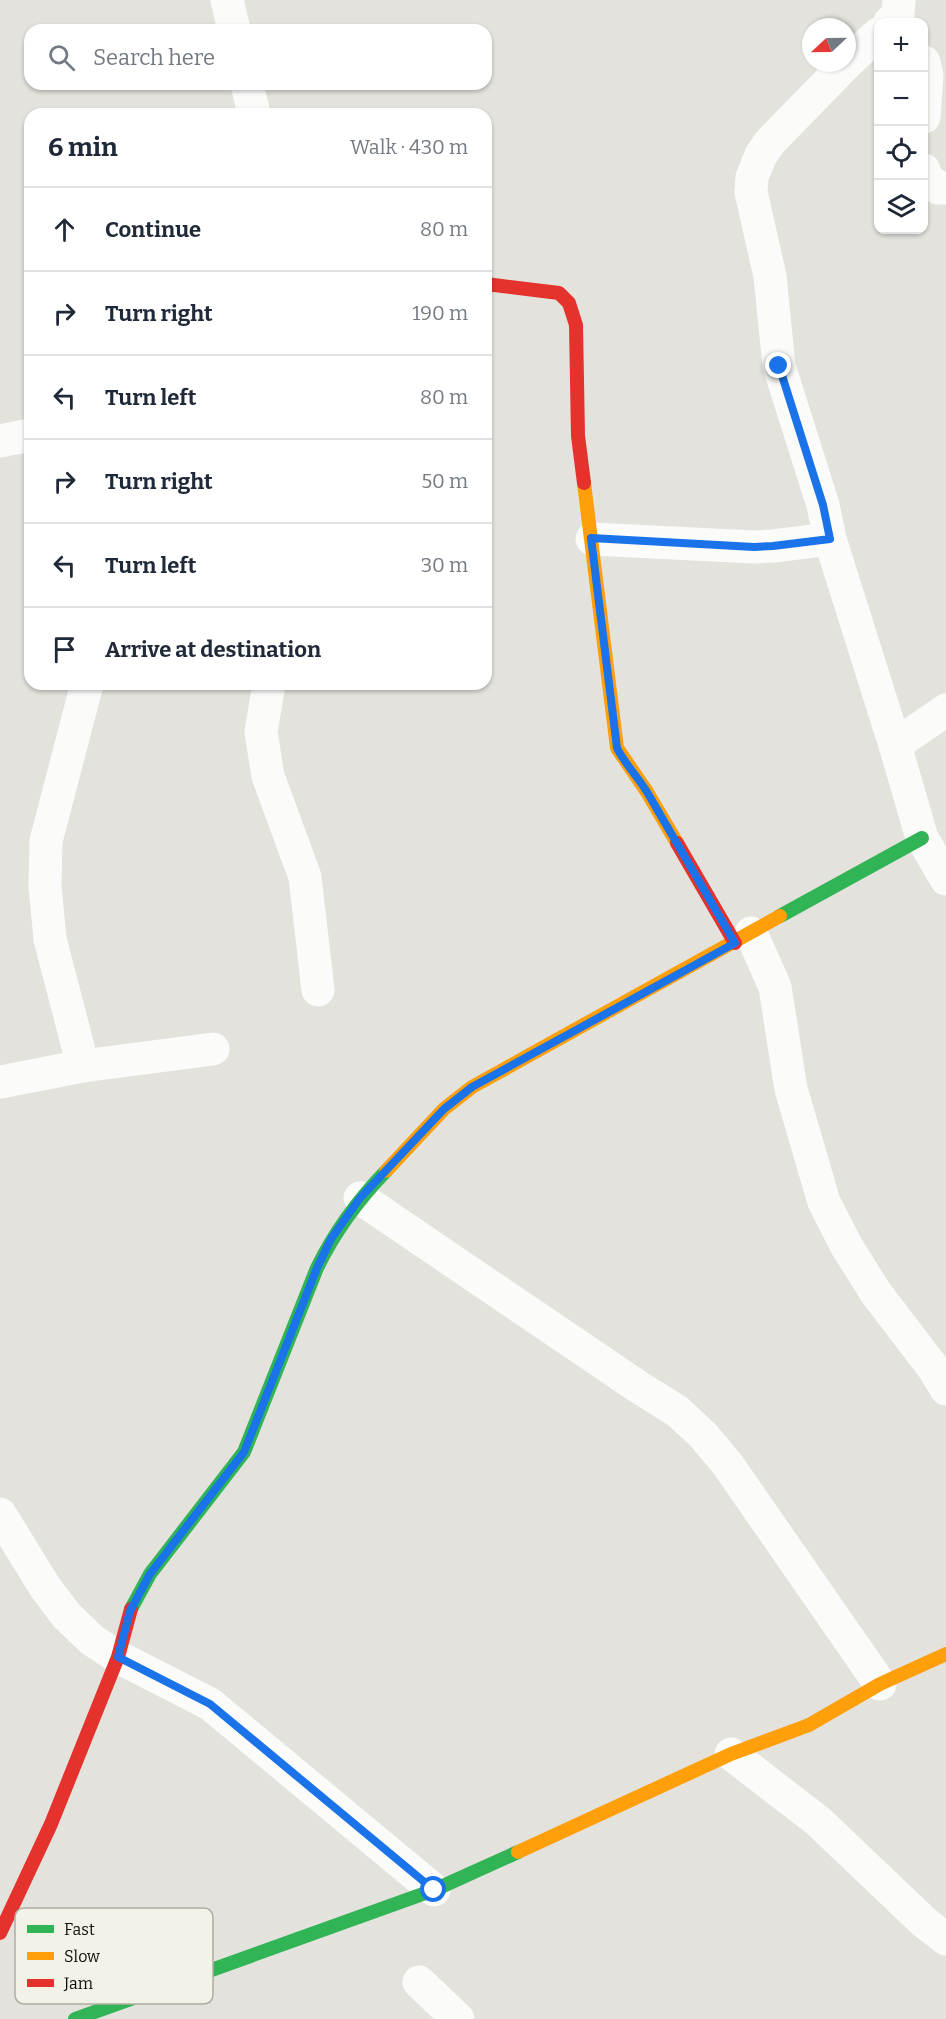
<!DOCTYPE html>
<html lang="en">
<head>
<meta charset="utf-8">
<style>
  body { margin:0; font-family:Bitter,serif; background:#f6f6f7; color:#1f2937 }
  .controls { position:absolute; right:18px; top:18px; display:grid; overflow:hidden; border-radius:12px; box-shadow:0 2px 4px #0004 }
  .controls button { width:54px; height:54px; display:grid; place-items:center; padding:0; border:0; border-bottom:2px solid #e0e1e3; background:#fff; color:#1f2937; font:30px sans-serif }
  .compass { position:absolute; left:802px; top:18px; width:54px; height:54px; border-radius:50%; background:#fff; box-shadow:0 2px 4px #0004; rotate:248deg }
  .stop { position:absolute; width:18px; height:18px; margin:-14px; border:4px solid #1a73e8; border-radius:50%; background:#fff }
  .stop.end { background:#1a73e8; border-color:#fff; box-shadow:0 2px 6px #0008 }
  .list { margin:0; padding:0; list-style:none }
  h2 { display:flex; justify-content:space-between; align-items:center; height:78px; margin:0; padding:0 24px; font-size:26px }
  h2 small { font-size:20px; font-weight:400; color:#747a83 }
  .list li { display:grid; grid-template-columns:39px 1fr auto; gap:18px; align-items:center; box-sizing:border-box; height:84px; padding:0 24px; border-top:2px solid #e0e1e3 }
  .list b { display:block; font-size:22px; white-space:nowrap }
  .list em { font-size:20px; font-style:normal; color:#747a83 }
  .icon { flex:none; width:33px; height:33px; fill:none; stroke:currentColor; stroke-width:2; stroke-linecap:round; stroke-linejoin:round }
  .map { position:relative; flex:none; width:946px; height:2019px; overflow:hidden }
  .search { position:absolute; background:#fff; box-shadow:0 2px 4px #0004; left:24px; top:24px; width:468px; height:66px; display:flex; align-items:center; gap:15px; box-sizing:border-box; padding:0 21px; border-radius:18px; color:#747a83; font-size:22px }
  .panel { position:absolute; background:#fff; box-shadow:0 2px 4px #0004; left:24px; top:108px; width:468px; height:582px; border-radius:18px }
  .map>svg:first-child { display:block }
</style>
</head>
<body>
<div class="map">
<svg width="946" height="2019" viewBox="0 0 946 2019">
  <rect width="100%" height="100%" fill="#e3e2dc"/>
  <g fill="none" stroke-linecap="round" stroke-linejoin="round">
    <g stroke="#fbfbfa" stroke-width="33">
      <path d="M227,0l7,30"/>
      <path d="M890,22l8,-7 1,-15"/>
      <path d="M924,62l3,13 -3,42"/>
      <path d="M847,63l31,-29"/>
      <path d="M247,84l7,30"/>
      <path d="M924,170l2,7 12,11h8"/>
      <path d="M0,441l30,-6"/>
      <path d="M592,539l162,8 19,-1 57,-7 -7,-34 -44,-139 -9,-90 -19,-84 1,-15 9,-22 9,-13 77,-79"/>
      <path d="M830,539l65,206 27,93 24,41"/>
      <path d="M269,684l-8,48 7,44 37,101 13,113"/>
      <path d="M895,745l51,-35"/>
      <path d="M751,933l24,54 16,102 33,113 23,45 29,46 58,76 12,20"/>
      <path d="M83,1066l-33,-127 -5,-53 1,-45 41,-157"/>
      <path d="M0,1082l83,-16 130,-17"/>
      <path d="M360,1198l277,188 40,25 26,24 25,30 152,219"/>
      <path d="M0,1514l45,73 21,28 26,25 26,17 92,47 224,186"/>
      <path d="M731,1754l87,67 106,101 22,17"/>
      <path d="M419,1982l39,37"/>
    </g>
    <g stroke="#30b455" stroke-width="14">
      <path d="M780,916l142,-78"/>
      <path d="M131,1609l19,-35 94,-122 73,-184c18,-37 41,-68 69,-97"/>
      <path d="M75,2019l359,-129 84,-38"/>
    </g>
    <g stroke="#ff9f0a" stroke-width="14">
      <path d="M584,483l33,265 30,44 30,51"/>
      <path d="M386,1171l58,-62 28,-22 308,-171"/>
      <path d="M518,1852l213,-98 78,-29 71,-41 66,-30"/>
    </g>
    <g stroke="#e5322d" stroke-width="14">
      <path d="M486,284l73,9 10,10 7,22 2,111 6,47"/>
      <path d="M677,843l58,100"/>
      <path d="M0,1933l51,-109 67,-167 13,-48"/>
    </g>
  </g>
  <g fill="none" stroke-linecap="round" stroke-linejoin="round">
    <path stroke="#1a73e8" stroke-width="8" d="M434,1890l-224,-186 -92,-47 12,-46 20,-37 94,-122 73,-184 14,-29 29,-41 84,-89 28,-22 263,-144 -88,-151c-9,-15 -22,-28 -30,-44l-26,-210 163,9 19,-1 57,-7 -7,-34 -44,-139"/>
  </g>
  <rect x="15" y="1908" width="198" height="96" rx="9" fill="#f3f2e7" stroke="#aeada4" stroke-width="1.5"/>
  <rect x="27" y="1925" width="27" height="8" fill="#30b455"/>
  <rect x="27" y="1952" width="27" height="8" fill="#ff9f0a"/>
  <rect x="27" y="1979" width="27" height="8" fill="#e5322d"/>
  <g font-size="16" fill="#0d0d09">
    <text x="64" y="1935">Fast</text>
    <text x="64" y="1962">Slow</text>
    <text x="64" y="1989">Jam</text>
  </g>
</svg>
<div class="controls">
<button>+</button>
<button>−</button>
<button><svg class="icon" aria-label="locate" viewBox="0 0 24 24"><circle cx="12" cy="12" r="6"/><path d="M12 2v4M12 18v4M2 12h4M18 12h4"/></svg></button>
<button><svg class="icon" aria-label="layers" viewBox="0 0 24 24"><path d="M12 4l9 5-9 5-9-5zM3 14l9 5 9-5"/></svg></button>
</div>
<svg class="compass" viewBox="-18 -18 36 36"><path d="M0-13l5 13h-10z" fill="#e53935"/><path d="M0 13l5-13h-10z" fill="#747a83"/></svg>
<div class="stop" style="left:434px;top:1890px"></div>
<div class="stop end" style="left:779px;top:366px"></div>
<div class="search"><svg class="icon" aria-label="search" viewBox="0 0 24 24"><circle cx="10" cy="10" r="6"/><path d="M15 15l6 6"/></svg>Search here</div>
<section class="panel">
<h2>6 min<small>Walk · 430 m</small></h2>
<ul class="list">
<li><svg class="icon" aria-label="ahead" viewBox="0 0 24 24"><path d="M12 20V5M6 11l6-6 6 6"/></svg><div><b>Continue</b></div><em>80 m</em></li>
<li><svg class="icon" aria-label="right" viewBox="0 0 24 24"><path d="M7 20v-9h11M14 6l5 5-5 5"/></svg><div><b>Turn right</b></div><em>190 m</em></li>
<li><svg class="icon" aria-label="left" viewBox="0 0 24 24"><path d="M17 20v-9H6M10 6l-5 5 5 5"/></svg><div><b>Turn left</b></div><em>80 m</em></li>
<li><svg class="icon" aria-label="right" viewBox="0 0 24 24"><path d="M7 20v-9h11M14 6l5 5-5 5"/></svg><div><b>Turn right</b></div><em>50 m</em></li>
<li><svg class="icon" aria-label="left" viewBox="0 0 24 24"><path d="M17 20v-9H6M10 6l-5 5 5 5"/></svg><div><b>Turn left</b></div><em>30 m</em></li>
<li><svg class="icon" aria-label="arrive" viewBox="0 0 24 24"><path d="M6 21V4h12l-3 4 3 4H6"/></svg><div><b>Arrive at destination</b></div></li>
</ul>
</section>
</div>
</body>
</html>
